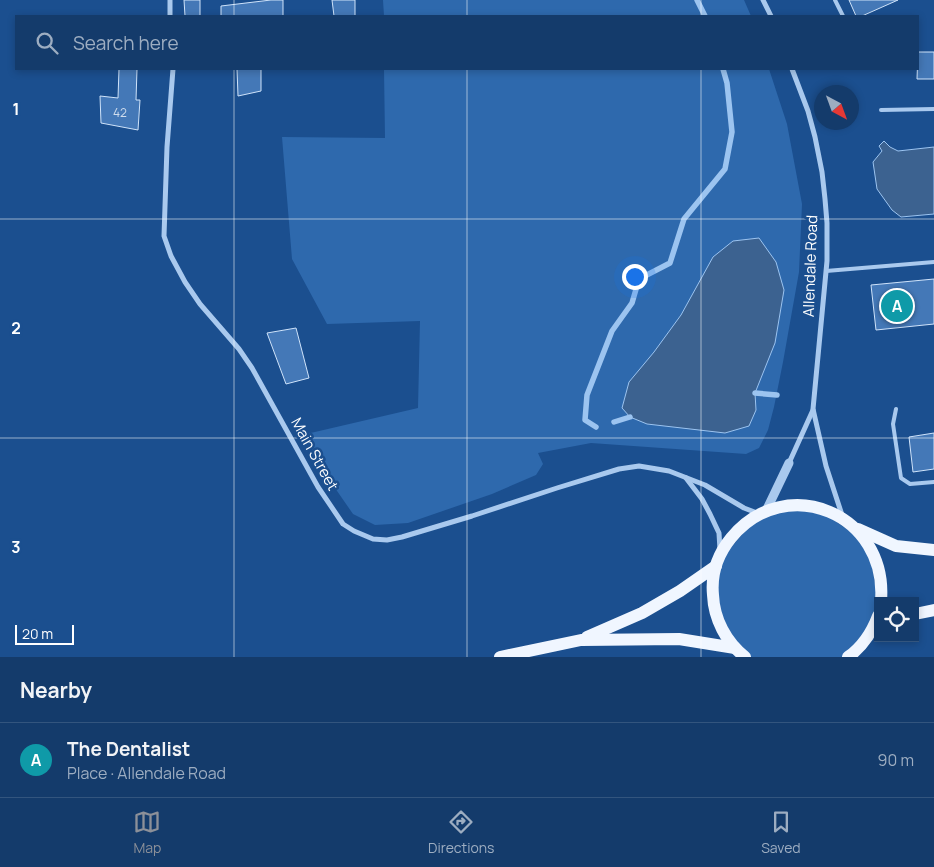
<!DOCTYPE html>
<html lang="en">
<head>
<meta charset="utf-8">
<style>
  body { margin:0; font-family:Manrope,sans-serif; background:#214673; color:#f1f3f6 }
  .controls { position:absolute; right:15px; bottom:15px; display:grid; overflow:hidden; border-radius:0px; box-shadow:0 2px 8px #0003 }
  .controls button { width:45px; height:45px; display:grid; place-items:center; padding:0; border:0; border-bottom:1px solid #33557e; background:#143b6b; color:#f1f3f6; font:25px sans-serif }
  .compass { position:absolute; left:814px; top:85px; width:45px; height:45px; border-radius:50%; background:#143b6b; box-shadow:0 2px 8px #0003; rotate:139deg }
  .scale { position:absolute; left:15px; bottom:12px; width:59px; box-sizing:border-box; padding-left:5px; border:2px solid #fff; border-top:0; font-size:14px; line-height:18px; white-space:nowrap; color:#fff; -webkit-text-stroke:4px #1b4f8f; paint-order:stroke }
  .you { position:absolute; left:634px; top:276px; width:18px; height:18px; margin:-12px; border:4px solid #fff; border-radius:50%; background:#1a73e8; box-shadow:0 0 0 8px #1a73e833 }
  .badge { display:grid; place-items:center; width:32px; height:32px; border-radius:50%; background:#8c9099; color:#fff; font-size:16px; font-weight:700 }
  .pin { position:absolute; translate:-50% -50%; border:2px solid #fff; box-shadow:0 1px 5px #0006 }
  .list { margin:0; padding:0; list-style:none }
  h2 { display:flex; justify-content:space-between; align-items:center; height:65px; margin:0; padding:0 20px; font-size:21px }
  h2 small { font-size:16px; font-weight:400; color:#9dadc1 }
  .list li { display:grid; grid-template-columns:32px 1fr auto; gap:15px; align-items:center; box-sizing:border-box; height:75px; padding:0 20px; border-top:1px solid #33557e }
  .list b { display:block; font-size:19px; white-space:nowrap }
  .list p { margin:0; font-size:16px; white-space:nowrap; color:#9dadc1 }
  .list em { font-size:16px; font-style:normal; color:#9dadc1 }
  .icon { flex:none; width:28px; height:28px; fill:none; stroke:currentColor; stroke-width:2; stroke-linecap:round; stroke-linejoin:round }
  .map { position:relative; flex:none; width:934px; height:657px; overflow:hidden }
  .search { position:absolute; background:#143b6b; box-shadow:0 2px 8px #0003; left:15px; right:15px; top:15px; height:55px; display:flex; align-items:center; gap:12px; box-sizing:border-box; padding:0 18px; border-radius:0px; color:#9dadc1; font-size:19px }
  .sheet { height:140px; background:#143b6b }
  nav { display:flex; justify-content:space-around; align-items:center; box-sizing:border-box; height:70px; border-top:1px solid #33557e; background:#143b6b; font-size:14px; color:#9dadc1 }
  nav a { display:grid; justify-items:center; gap:2px }
  nav .on { color:#8c9099 }
  .map>svg:first-child { display:block }
</style>
</head>
<body>
<div class="map">
<svg width="934" height="657" viewBox="0 0 934 657">
  <rect width="100%" height="100%" fill="#1b4f8f"/>
  <g fill="#2e69ad">
    <path d="M383,0h361l7,16h-367z"/>
    <path d="M384,69h385l18,55 15,80 -3,68 -16,90 -9,45 -6,23 -9,18 -13,6 -155,-11 -53,10 5,11 -7,11 -44,19 -84,29 -33,2 -22,-11 -27,-39 -24,-40 116,-27 2,-87 -93,3 -35,-65 -10,-122 103,1z"/>
    <path d="M815,507l53,37 10,57v15l-30,41h-103l-27,-36 -2,-55 43,-52z"/>
  </g>
  <g fill="#3c6290" stroke="#9cc4f0">
    <path d="M884,141l6,6 8,4 36,-4v67l-33,3 -9,-7 -15,-21 -4,-27 9,-11 -3,-5z"/>
    <path d="M759,238l17,24 8,28 -9,53 -20,50 1,17 -7,16 -24,7 -78,-9 -17,-7 -8,-9 7,-26 25,-30 27,-37 32,-58 20,-16z"/>
  </g>
  <g fill="none" stroke-linecap="round" stroke-linejoin="round">
    <g stroke="#9cc4f0" stroke-width="5.5">
      <path d="M697,0l8,16"/>
      <path d="M755,393l22,2"/>
      <path d="M614,422l16,-5"/>
      <path d="M596,427l-11,-7 2,-25 25,-64 20,-28 7,-24 31,-16 14,-44 41,-50 7,-37 -5,-49 -4,-14"/>
    </g>
  </g>
  <g fill="#4478b7" stroke="#cfe3fa">
    <path d="M184,0h16v16h-15z"/>
    <path d="M271,0h12v16h-62v-10z"/>
    <path d="M332,0h23v16h-21z"/>
    <path d="M849,0h49l-36,16h-6z"/>
    <path d="M918,52h16v27h-17z"/>
    <path d="M119,69h18l-1,31h4l-2,30 -37,-7 -1,-27 18,2z"/>
    <path d="M237,69h24v22l-23,5z"/>
    <path d="M934,279v45l-58,6 -5,-45z"/>
    <path d="M296,328l13,50 -23,6 -19,-51z"/>
    <path d="M934,433v36l-21,3 -4,-35z"/>
  </g>
  <g fill="none" stroke-linecap="round" stroke-linejoin="round">
    <g stroke="#a9c9ee" stroke-width="4">
      <path d="M835,0l8,16"/>
      <path d="M881,110l53,-1"/>
      <path d="M826,271l108,-9"/>
      <path d="M896,409l-3,15 8,54 9,6 24,-2"/>
    </g>
    <g stroke="#a9c9ee" stroke-width="5">
      <path d="M170,0v16"/>
      <path d="M763,0l8,16"/>
      <path d="M173,69l-6,78 -3,89 7,20 14,26 15,22 39,45 13,19 66,119 25,37 11,7 19,8 14,1 15,-3 70,-21 85,-28 62,-19 20,-3 30,5 36,14 39,23 13,5"/>
      <path d="M792,69l16,42 7,26 7,35 3,27 2,24v38l-14,148 13,57 17,52"/>
      <path d="M789,463l24,-53"/>
      <path d="M686,478l16,21 8,15 9,19 1,17"/>
    </g>
    <path stroke="#a9c9ee" stroke-width="9" d="M766,511l23,-48"/>
    <g stroke="#f0f6ff" stroke-width="12">
      <path d="M858,529l38,17 38,4"/>
      <path d="M915,614l19,-4"/>
      <path d="M587,637l55,-24 38,-22 36,-25"/>
      <path d="M500,657l81,-17 98,-1 56,9"/>
      <path d="M745,657c-19,-15 -31,-38 -32,-62 -2,-21 5,-41 18,-57 55,-67 157,-24 150,63"/>
      <path d="M848,657c14,-10 24,-25 30,-41"/>
    </g>
  </g>
  <path fill="none" stroke="#fff" stroke-width="1" stroke-opacity="0.55" d="M234,0v16M467,0v16M701,0v16M234,69v588M467,69v588M701,69v588M0,219h934M0,438h934"/>
  <g text-anchor="middle" dominant-baseline="central" stroke-width="5" stroke-linejoin="round" paint-order="stroke">
    <g font-size="12" fill="#d0dded">
      <text x="120" y="112">42</text>
    </g>
    <g font-size="15" fill="#fff" stroke="#1b4f8f">
      <text transform="translate(810 266) rotate(-88)">Allendale Road</text>
      <text transform="translate(315 454) rotate(61)">Main Street</text>
    </g>
  </g>
  <g font-size="16" text-anchor="middle" font-weight="bold" fill="#fff" stroke="#1b4f8f" stroke-width="5" stroke-linejoin="round" paint-order="stroke">
    <text x="16" y="115">1</text>
    <text x="16" y="334">2</text>
    <text x="16" y="553">3</text>
  </g>
</svg>
<div class="controls">
<button><svg class="icon" aria-label="locate" viewBox="0 0 24 24"><circle cx="12" cy="12" r="6"/><path d="M12 2v4M12 18v4M2 12h4M18 12h4"/></svg></button>
</div>
<svg class="compass" viewBox="-18 -18 36 36"><path d="M0-13l5 13h-10z" fill="#e53935"/><path d="M0 13l5-13h-10z" fill="#9dadc1"/></svg>
<div class="scale">20 m</div>
<div class="you"></div>
<div class="pin badge" style="left:897px;top:306px;background:#0f9aa8">A</div>
<div class="search"><svg class="icon" aria-label="search" viewBox="0 0 24 24"><circle cx="10" cy="10" r="6"/><path d="M15 15l6 6"/></svg>Search here</div>
</div>
<section class="sheet">
<h2>Nearby<small></small></h2>
<ul class="list">
<li><span class="badge" style="background:#0f9aa8">A</span><div><b>The Dentalist</b><p>Place · Allendale Road</p></div><em>90 m</em></li>
</ul>
</section>
<nav>
<a class="on"><svg class="icon" aria-label="map" viewBox="0 0 24 24"><path d="M3 6l6-2 6 2 6-2v14l-6 2-6-2-6 2zM9 4v14M15 6v14"/></svg>Map</a>
<a><svg class="icon" aria-label="directions" viewBox="0 0 24 24"><path d="M12 3l9 9-9 9-9-9zM9 14v-3h6M13 9l2 2-2 2"/></svg>Directions</a>
<a><svg class="icon" aria-label="saved" viewBox="0 0 24 24"><path d="M7 4h10v16l-5-4-5 4z"/></svg>Saved</a>
</nav>
</body>
</html>
